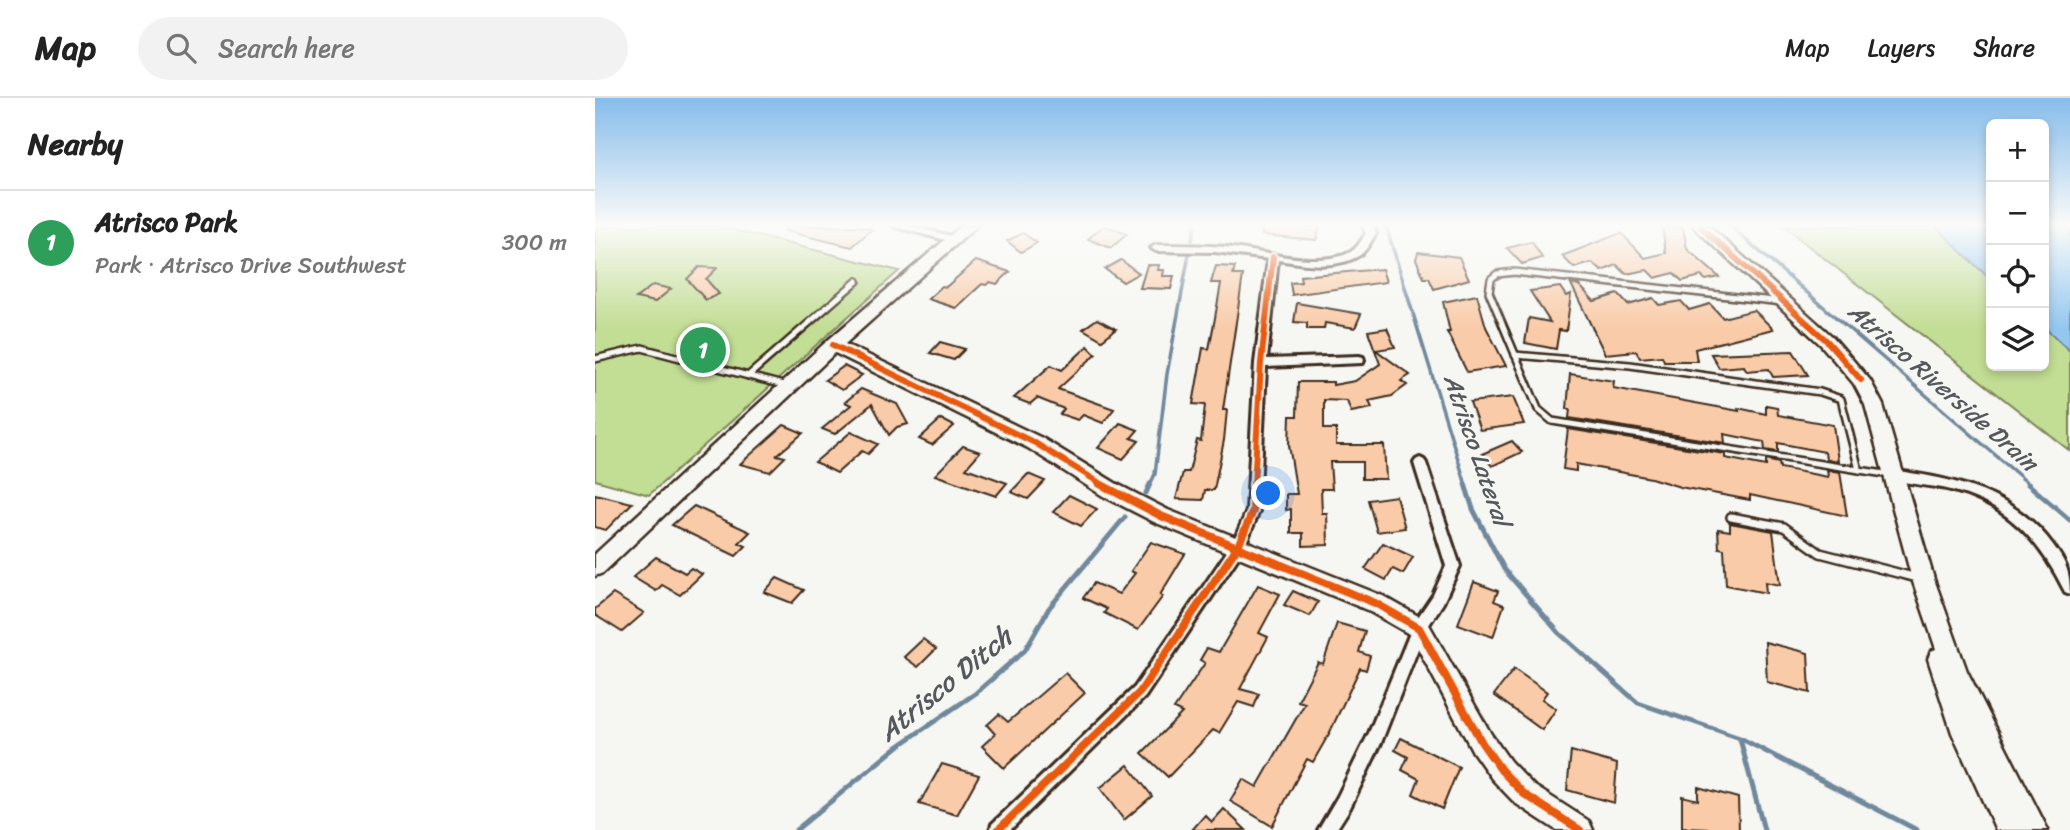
<!DOCTYPE html>
<html lang="en">
<head>
<meta charset="utf-8">
<style>
  body { margin:0; font-family:Sriracha,sans-serif; background:#f2f2f2; color:#222 }
  .controls { position:absolute; right:21px; top:21px; display:grid; overflow:hidden; border-radius:10px; box-shadow:0 4px 10px #0003 }
  .controls button { width:63px; height:63px; display:grid; place-items:center; padding:0; border:0; border-bottom:2px solid #e0e0e0; background:#fff; color:#222; font:35px sans-serif }
  .you { position:absolute; left:674px; top:396px; width:24px; height:24px; margin:-18px; border:5px solid #fff; border-radius:50%; background:#1a73e8; box-shadow:0 0 0 10px #1a73e833 }
  .badge { display:grid; place-items:center; width:46px; height:46px; border-radius:50%; background:#1f6fb2; color:#fff; font-size:23px; font-weight:700 }
  .pin { position:absolute; translate:-50% -50%; border:4px solid #fff; box-shadow:0 2px 7px #0006 }
  .list { margin:0; padding:0; list-style:none }
  h2 { display:flex; justify-content:space-between; align-items:center; height:91px; margin:0; padding:0 28px; font-size:30px }
  h2 small { font-size:23px; font-weight:400; color:#767676 }
  .list li { display:grid; grid-template-columns:46px 1fr auto; gap:21px; align-items:center; box-sizing:border-box; height:105px; padding:0 28px; border-top:2px solid #e0e0e0 }
  .list b { display:block; font-size:26px; white-space:nowrap }
  .list p { margin:0; font-size:23px; white-space:nowrap; color:#767676 }
  .list em { font-size:23px; font-style:normal; color:#767676 }
  .icon { flex:none; width:38px; height:38px; fill:none; stroke:currentColor; stroke-width:2; stroke-linecap:round; stroke-linejoin:round }
  .map { position:relative; flex:none; width:1475px; height:732px; overflow:hidden }
  header { display:flex; align-items:center; gap:42px; box-sizing:border-box; height:98px; padding:0 35px; background:#fff; border-bottom:2px solid #e0e0e0 }
  header strong { font-size:33px }
  nav { display:flex; gap:38px; margin-inline-start:auto; font-size:24px }
  .search { width:490px; height:63px; background:#f2f2f2; display:flex; align-items:center; gap:18px; box-sizing:border-box; padding:0 24px; border-radius:38px; color:#767676; font-size:26px }
  main { display:flex }
  aside { flex:1; background:#fff }
  .map>svg:first-child { display:block }
</style>
</head>
<body>
<header>
<strong>Map</strong>
<div class="search"><svg class="icon" aria-label="search" viewBox="0 0 24 24"><circle cx="10" cy="10" r="6"/><path d="M15 15l6 6"/></svg>Search here</div>
<nav><a>Map</a><a>Layers</a><a>Share</a></nav>
</header>
<main>
<aside>
<h2>Nearby<small></small></h2>
<ul class="list">
<li><span class="badge" style="background:#2e9e5b">1</span><div><b>Atrisco Park</b><p>Park · Atrisco Drive Southwest</p></div><em>300 m</em></li>
</ul>
</aside>
<div class="map">
<svg width="1475" height="732" viewBox="0 0 1475 732">
  <rect width="100%" height="100%" fill="#f6f6f2"/>
  <filter id="ink" filterUnits="userSpaceOnUse"><feTurbulence type="fractalNoise" baseFrequency=".0143" numOctaves="2"/><feDisplacementMap in="SourceGraphic" scale="14" xChannelSelector="R" yChannelSelector="G"/><feConvolveMatrix kernelMatrix="1 2 1 2 8 2 1 2 1" color-interpolation-filters="sRGB"/></filter>
  <g filter="url(#ink)">
    <g fill="#c2dd94" stroke="#7e8459" stroke-width="2">
      <path d="M0,128h123l181,45 -250,224 -54,-15z"/>
      <path d="M1188,128h152l56,54v86h53v-39l26,24v100z"/>
    </g>
    <g fill="#93c7f0" stroke="#70889c" stroke-width="2">
      <path d="M1340,128h56v54z"/>
      <path d="M1449,128h26v125l-26,-24z"/>
    </g>
    <g fill="none" stroke-linecap="round" stroke-linejoin="round">
      <g stroke="#70889c" stroke-width="3.5">
        <path d="M791,128l80,259"/>
        <path d="M1135,128l300,259"/>
        <path d="M597,142l3,-14"/>
        <path d="M555,387l5,-11 12,-100 22,-120"/>
      </g>
      <g stroke="#70889c" stroke-width="5">
        <path d="M870,386l8,25 31,60 55,64 79,70 102,35 177,92"/>
        <path d="M1433,386l42,36"/>
        <path d="M551,395l4,-9"/>
        <path d="M1145,641l24,91"/>
        <path d="M201,732l101,-83 79,-54 49,-43 24,-42 76,-91"/>
      </g>
    </g>
    <g fill="#f9cba8" stroke="#3b2a1e" stroke-width="2">
      <path d="M190,128h72l15,3 -20,18 -67,-16z"/>
      <path d="M508,128h3l21,8 -16,14 -23,-9z"/>
      <path d="M667,128h58l-4,14 -54,-5z"/>
      <path d="M1067,128l21,1 4,22 32,28 -13,3 -5,-4 -19,5 -8,-8 -19,5 -8,-8 -21,4 -9,-9 -15,6 -10,-8 -18,5 -12,-12 59,-23 24,25 21,-5z"/>
      <path d="M428,135l14,10 -16,9 -14,-11z"/>
      <path d="M937,144l10,16 -20,6 -15,-16z"/>
      <path d="M823,154l41,5 10,22 -35,10 -5,-11h-5l-8,-19z"/>
      <path d="M526,162l18,13 -16,9 -18,-13z"/>
      <path d="M381,163l34,11 -13,12 -7,-2 -4,3 -4,-1 -26,24 -28,-9 14,-13 4,1z"/>
      <path d="M552,167h12l-1,5h6l-1,6h11l-3,13 -31,-1z"/>
      <path d="M621,168l19,1 -2,8h10l-20,135h4l-3,30 -10,50h-9l-2,10 -27,-1 7,-27h6l8,-32 4,1 4,-36 -12,-1 10,-56 6,1 6,-31 6,-35h-10z"/>
      <path d="M104,169l18,1 -11,11 13,15 -13,6 -19,-21z"/>
      <path d="M787,171l4,13 -94,13 -2,-12 11,-1 -1,-6z"/>
      <path d="M976,186l8,1 15,16 24,-7 10,11 25,-7 6,7 22,-4 8,9 21,-6 13,14 31,-8 19,19 -78,20 2,12h-33l-2,-5 -22,2 -4,-7 -31,3z"/>
      <path d="M58,187l18,4 -16,13 -19,-4z"/>
      <path d="M965,189l6,9 5,-2 -5,37 -7,-1 -3,19 -31,-6 4,-25 21,4 -20,-31z"/>
      <path d="M882,197l9,32 20,39 -39,6 -20,-40h3l-7,-30z"/>
      <path d="M702,205l64,11 -6,14 -30,-5 -1,6h-17v-6l-13,-1z"/>
      <path d="M502,221l19,10 -14,11 -19,-11z"/>
      <path d="M792,230l8,19 -19,3 34,25 -9,6 6,4 -15,11 -23,5 3,7 -21,4 -4,-11 -23,-1v29h12v16h48l2,34h-24v-17h-32l2,27h-11l1,24h5l1,32 -25,1v-13h-12v-24l-5,1v-16h11l-8,-49 1,-29h7l1,-34h35v3l22,-4 25,-17 -12,-33z"/>
      <path d="M345,244l25,7 -11,11 -24,-7z"/>
      <path d="M493,248l8,8 -38,35 56,20 -11,14 -20,-8 -5,5 -18,-6 4,-5 -27,-11 -7,6 -16,-6 37,-33 11,5z"/>
      <path d="M1198,253l15,24 -35,2 -4,-8 -22,2 -3,-5 -25,2 -8,-14z"/>
      <path d="M249,268l18,9 -20,15 -17,-10z"/>
      <path d="M975,276l44,7 -1,7 126,23 -1,-3 28,6v-9l11,2 1,8 55,10 5,36 -12,-2 -1,-7 -47,-9v9l-13,-2 -1,-8 -40,-8 1,9 -156,-25 1,-9h-3z"/>
      <path d="M266,291l36,15 11,20 -11,3 -8,8 -17,-31 -37,30 -13,-5 29,-24 -6,-3z"/>
      <path d="M918,299l11,27 -44,6 -10,-28z"/>
      <path d="M346,321l13,7 -22,19 -13,-6z"/>
      <path d="M525,325l18,7 -7,8 8,3 -16,18 -25,-11z"/>
      <path d="M189,327l19,8 -26,22 8,2 -15,15 -30,-8z"/>
      <path d="M973,331l157,25v4l41,8v-6l13,3 1,5 48,9 -1,-7 13,2 7,44 -97,-21v5l-70,-13 -29,-9 -75,-14v7l-13,-2z"/>
      <path d="M256,334l27,12 -10,10 -6,-3 -25,22 -22,-11z"/>
      <path d="M917,343l10,11 -30,14 -10,-12z"/>
      <path d="M368,348l17,6 -14,16 41,15 -11,13 -61,-21z"/>
      <path d="M433,376l17,7 -17,18 -17,-7z"/>
      <path d="M0,396l37,9 -26,27 -11,-3z"/>
      <path d="M474,397l28,14 -16,17 -28,-14z"/>
      <path d="M801,398l9,32 -28,4 -9,-32z"/>
      <path d="M99,408l56,26 -11,11 7,3 -10,10 -64,-31z"/>
      <path d="M1135,425l43,8 7,54 -15,-3 1,11 -40,-8 -2,-36 -5,-1 -1,-19 12,2z"/>
      <path d="M556,444l34,12 -25,41 3,1 -25,34 -34,-17 3,-4 -24,-11 11,-15 25,11 16,-21 -4,-2z"/>
      <path d="M788,445l30,14 -10,17 -10,-5 -7,11 -21,-11z"/>
      <path d="M61,459l29,16 6,-5 11,6 -22,21 -18,-10 -6,6 -23,-14z"/>
      <path d="M182,480l27,12 -12,13 -28,-11z"/>
      <path d="M879,484l24,9 -4,10 10,4 -11,32 -35,-13z"/>
      <path d="M663,487l22,9 -21,39 9,4 -28,52 19,5 -5,13 -16,-5 -19,31 -6,-3 -45,47 -26,-24 40,-40 -8,-4 31,-46 -5,-3 7,-12 12,4z"/>
      <path d="M698,493l25,11 -8,14 -26,-11z"/>
      <path d="M18,496l31,19 -22,19 -27,-17v-6z"/>
      <path d="M742,525l28,8 -6,21 11,4 -4,14 -6,-2 -30,64 -17,30 -6,-3 -35,67 -42,-25 13,-22 14,8 48,-84 -7,-2 20,-39 5,2z"/>
      <path d="M328,541l13,10 -18,18 -14,-10z"/>
      <path d="M1170,544l43,11 2,40 -43,-11z"/>
      <path d="M919,571l33,23 -5,7 14,10 -14,21 -48,-35z"/>
      <path d="M470,575l20,20 -81,75 -22,-22 13,-12 -8,-9 12,-11 9,8z"/>
      <path d="M806,640l58,29 -17,42 -29,-15 6,-15 -17,-9 6,-13 -13,-7z"/>
      <path d="M976,653l46,13 -3,39 -47,-13z"/>
      <path d="M347,666l37,11 -22,40 -38,-11z"/>
      <path d="M533,667l24,31 -28,24 -24,-32z"/>
      <path d="M1103,689l40,11 1,32 -57,-2v-32l16,4z"/>
      <path d="M629,711l22,21h-54l13,-15 7,7z"/>
    </g>
    <g fill="none" stroke-linecap="round" stroke-linejoin="round">
      <defs>
        <g id="lane-far1">
          <path d="M1187,204l-268,-30 -17,2 -6,5 -2,13 49,117 14,12 339,54"/>
          <path d="M920,257l115,10 190,27 21,7 18,71"/>
          <path d="M0,261l47,-11 145,38"/>
          <path d="M153,278l109,-95"/>
        </g>
        <path id="lane" d="M1136,419l53,10 36,26 97,25"/>
        <g id="street">
          <path d="M298,128h17l46,11 2,2 -5,3z"/>
          <path d="M768,128h10l3,7c-5,8 -9,17 -16,22 -23,15 -58,9 -82,5l-11,99 92,-3 4,1 1,3 -1,3 -97,4 -7,144 -16,39 -98,147 -135,133h-20l2,-6 143,-137 98,-144 14,-32 8,-148 13,-104 -53,-7 -59,-1 -5,-3 5,-3c23,0 47,0 70,2 34,4 85,19 118,8 12,-4 16,-12 22,-22z"/>
          <path d="M825,360l4,2 2,3 34,103 -17,37 -18,28 -44,112 -31,65 -14,22h-18l20,-34 31,-63 45,-110 19,-28 13,-29 -32,-103 2,-3z"/>
          <path d="M1301,373c59,7 120,23 157,74 13,18 17,26 17,49l-5,-2c-25,-51 -57,-87 -114,-102 -19,-5 -40,-5 -59,-11l-2,-3 2,-3z"/>
        </g>
        <g id="secondary">
          <path d="M366,128h16l-132,118 197,94 75,46 51,26 215,86 44,25 64,113 19,27 23,24 56,36 4,9h-37l-41,-27 -23,-24 -19,-27 -62,-117 -44,-25 -213,-88 -51,-26 -75,-48 -193,-95 -232,220 -8,3v-22l232,-213z"/>
          <path d="M1098,128h16l124,111 37,43 13,25 51,174 33,92 81,159h-52l-44,-97 -24,-74 3,-8 5,-2 -24,-70 -47,-174 -11,-21 -33,-39z"/>
        </g>
      </defs>
      <use href="#lane-far1" stroke="#3b2a1e" stroke-width="10"/>
      <use href="#lane" stroke="#3b2a1e" stroke-width="12"/>
      <use href="#street" stroke="#3b2a1e" stroke-width="6"/>
      <use href="#secondary" stroke="#3b2a1e" stroke-width="5"/>
      <use href="#lane-far1" stroke="#f6f6f2" stroke-width="5"/>
      <use href="#lane" stroke="#f6f6f2" stroke-width="7"/>
      <use href="#street" fill="#f6f6f2" fill-rule="evenodd"/>
      <use href="#secondary" fill="#f6f6f2" fill-rule="evenodd"/>
      <defs>
        <g id="cycleway-far1">
          <path d="M1105,128l127,115 34,39"/>
          <path d="M238,247l202,98 68,42"/>
          <path d="M659,387l7,-122 12,-106"/>
        </g>
        <g id="cycleway">
          <path d="M505,386l61,32 214,87 44,25 63,115 19,27 23,24 56,36"/>
          <path d="M403,732l142,-138 98,-146 15,-35 1,-27"/>
        </g>
      </defs>
      <use href="#cycleway-far1" stroke="#f6f6f2" stroke-width="10"/>
      <use href="#cycleway" stroke="#f6f6f2" stroke-width="12"/>
      <use href="#cycleway-far1" stroke="#e8590c" stroke-width="6"/>
      <use href="#cycleway" stroke="#e8590c" stroke-width="8"/>
    </g>
  </g>
  <linearGradient id="sky" x2="0" y2="1"><stop stop-color="#86bceb"/><stop offset="0.55" stop-color="#fbfbf9"/><stop offset="1" stop-color="#fbfbf9" stop-opacity="0"/></linearGradient>
  <rect width="1475" height="231" fill="url(#sky)"/>
  <g text-anchor="middle" dominant-baseline="central" stroke-width="5" stroke-linejoin="round" paint-order="stroke">
    <g font-size="24" font-style="italic" fill="#55595d" stroke="#f6f6f2">
      <text transform="translate(1348 289) rotate(41)">Atrisco Riverside Drain</text>
      <text transform="translate(882 352) rotate(71)">Atrisco Lateral</text>
    </g>
    <g font-size="28" font-style="italic" fill="#55595d" stroke="#f6f6f2">
      <text transform="translate(350 586) rotate(-39)">Atrisco Ditch</text>
    </g>
  </g>
</svg>
<div class="controls">
<button>+</button>
<button>−</button>
<button><svg class="icon" aria-label="locate" viewBox="0 0 24 24"><circle cx="12" cy="12" r="6"/><path d="M12 2v4M12 18v4M2 12h4M18 12h4"/></svg></button>
<button><svg class="icon" aria-label="layers" viewBox="0 0 24 24"><path d="M12 4l9 5-9 5-9-5zM3 14l9 5 9-5"/></svg></button>
</div>
<div class="you"></div>
<div class="pin badge" style="left:108px;top:252px;background:#2e9e5b">1</div>
</div>
</main>
</body>
</html>
